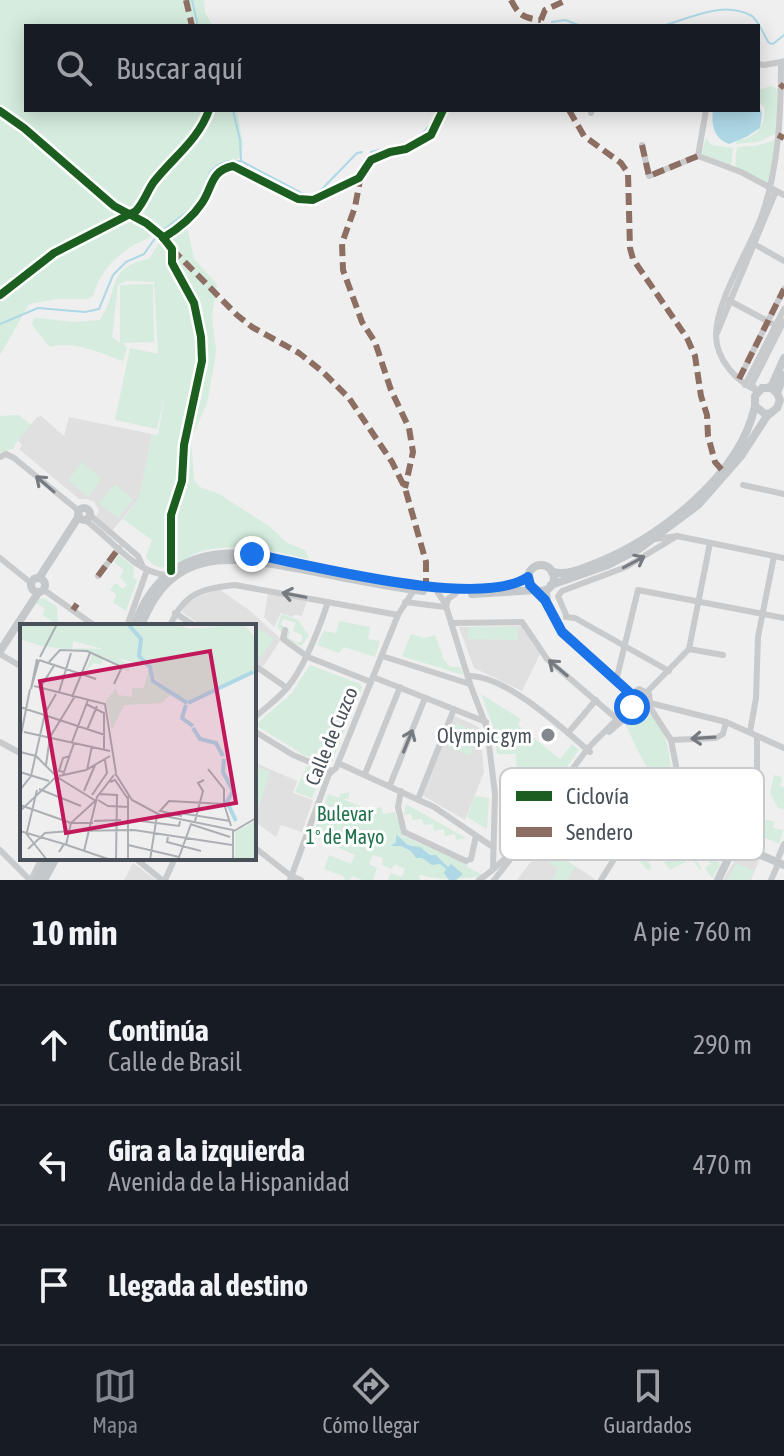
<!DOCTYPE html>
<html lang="es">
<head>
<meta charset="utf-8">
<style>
  body { margin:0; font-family:"Asap Condensed",sans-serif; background:#242831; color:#f1f3f6 }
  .stop { position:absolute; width:24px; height:24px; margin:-18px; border:6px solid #1a73e8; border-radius:50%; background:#fff }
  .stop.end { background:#1a73e8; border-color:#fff; box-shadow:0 2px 8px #0008 }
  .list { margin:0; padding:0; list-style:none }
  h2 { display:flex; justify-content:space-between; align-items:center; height:104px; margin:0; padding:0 32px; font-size:34px }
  h2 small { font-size:26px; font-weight:400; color:#9ea1a6 }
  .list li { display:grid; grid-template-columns:52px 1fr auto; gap:24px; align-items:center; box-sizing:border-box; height:120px; padding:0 32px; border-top:2px solid #363941 }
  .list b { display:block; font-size:30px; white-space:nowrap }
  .list p { margin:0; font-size:26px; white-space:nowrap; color:#9ea1a6 }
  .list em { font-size:26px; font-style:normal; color:#9ea1a6 }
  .icon { flex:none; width:44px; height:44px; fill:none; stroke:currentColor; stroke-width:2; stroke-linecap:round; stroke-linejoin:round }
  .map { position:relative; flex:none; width:784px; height:880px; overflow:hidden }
  .search { position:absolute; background:#171b24; box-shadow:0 4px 20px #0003; left:24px; right:24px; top:24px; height:88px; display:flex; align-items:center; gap:20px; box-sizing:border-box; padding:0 28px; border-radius:0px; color:#9ea1a6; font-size:30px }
  .sheet { height:464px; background:#171b24 }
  nav { display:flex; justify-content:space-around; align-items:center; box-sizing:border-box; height:112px; border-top:2px solid #363941; background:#171b24; font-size:22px; color:#9ea1a6 }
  nav a { display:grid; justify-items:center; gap:4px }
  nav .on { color:#82888e }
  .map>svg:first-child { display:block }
</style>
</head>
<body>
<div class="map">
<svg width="784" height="880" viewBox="0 0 784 880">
  <rect width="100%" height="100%" fill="#efefef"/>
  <g fill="#e1e0e0">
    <path d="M41,416l23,20 5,-19 83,17 -13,65 -27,32 -16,-13 3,-8 -5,-8 -7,-3h-8l-60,-50 3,-4 -4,-5 19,-23z"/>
    <path d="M219,589l30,21 32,29 -18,28 -9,-6v-35h-52l-20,-14 4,-8 12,-7z"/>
    <path d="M268,594l39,7 -5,15 -8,-1 -2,2 -11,-4 -7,14 -10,-10z"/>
    <path d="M521,626l19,28 -18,37 -48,-23 -15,-41z"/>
    <path d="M454,716l23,10 3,3 4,43 -19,48 -43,-25z"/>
    <path d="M256,763l41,18 -4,12 20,7 -11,32 -21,-7 -5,12 -22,-16z"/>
    <path d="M553,852l42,27 -1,1h-77l18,-24z"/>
    <path d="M749,854l11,4 -9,22h-28l12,-20z"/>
    <path d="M133,863l23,17h-32z"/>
  </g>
  <g fill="#d5ecde">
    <path d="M0,0h204l1,13 8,13h-187v84h211l6,35 -2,12 -14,8 -32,46 -21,16 7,2 6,-3 7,33 23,25 -5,33 4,34 -2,14 -7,38 -16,36 3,41 6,7 19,7 50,32 18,17 18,7 4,9c-34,-8 -73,-17 -107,-8 -12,4 -23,13 -35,16 -10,2 -17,-3 -21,-11l6,-16 -29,-21 16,-20 13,-65 6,1 7,-40 -8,34 -42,-9 15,-72 28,6 -4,-72 -28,-1 -8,4 -6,52 8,6v-58l33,-1 1,58 -32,1 5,5 -4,13c-23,-8 -50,-21 -73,-14l-18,-22 1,-6 5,-1 36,4 26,-2c20,-29 5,-53 49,-61l17,-27c-34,10 -62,27 -73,64l-5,3h-31l-28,5 -29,51z"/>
    <path d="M771,86l7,3 -1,44 -19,9 -22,2 1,-4c21,-2 27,-13 28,-32l-7,-7v-11z"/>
    <path d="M706,138l5,7 22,3 -2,19 -30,-11z"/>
    <path d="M776,140l-7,44 -34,-16 2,-21 18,-1z"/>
    <path d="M18,415l13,10 -17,20 1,3 -15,5v-37z"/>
    <path d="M82,462l20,17 -14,18 -20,-17z"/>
    <path d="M115,484l18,15 -15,19 -19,-15z"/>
    <path d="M119,555l15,12 -1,11 4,2 -11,31 -13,-9 4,-7 -7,-5 5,-7 8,6 4,-4 -7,-8 4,-7 -10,-8z"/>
    <path d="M43,598l14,9 1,19h-9l3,-5 -10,-6 3,-6 -10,-7z"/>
    <path d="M282,614l16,6 11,16 -8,10 -16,-8 3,-9 2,1 -2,8 11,5 3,-2v-6l-9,-4 3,-8 -12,-4 -3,5 4,4 -3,5 -5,-7z"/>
    <path d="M339,621l31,6 -2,12 12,2 -5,16 -31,-10 -5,6 -22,-8 7,-14 12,2z"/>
    <path d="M255,626l19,13 -14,19 -6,-4z"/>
    <path d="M468,627h24v7l1,-7h25v13l-50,-1z"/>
    <path d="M411,634l13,4 11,-3 9,25 6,7h10l3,8 -61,-19z"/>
    <path d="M310,665l50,19 2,4 -31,76 -27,-9 -49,-30 36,-31z"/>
    <path d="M481,694l40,25 -3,6 42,34 12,-15 7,6 -68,94 -4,-3 3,-7 -10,-3 2,-38 15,-4 -1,-35h-19l-4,-28z"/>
    <path d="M647,712c29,21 18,59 32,82 7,12 22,22 32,32l-8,11 17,28 -8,13 -7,-10 6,-4 -7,-9 -8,5 5,8 -1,2 -8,-12 -22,12 -6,-8 32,-23 -10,-15 -12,8 -8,-13 4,-3 -1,-5 5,-5 -6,4 -7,-8 -12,7 15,-19 -2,-7c-16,-8 -28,-43 -37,-59l12,-10z"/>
    <path d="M456,723l23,10 -9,23 -23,-10z"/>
    <path d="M307,766l18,7 -3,4 -6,-2 1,-3 -2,3 -7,-2 -4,11 12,5 -4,9 -17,-6z"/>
    <path d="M256,767l14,4 -13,42 -3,-1z"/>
    <path d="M774,775l8,2 -2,9 4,1v22l-6,-1 -8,-15z"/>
    <path d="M349,792v6l-6,1 34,15v-6l4,-1 2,7 12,-2 8,24 65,28 -1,3 16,8c-15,5 -49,5 -61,0h-3l1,5h-32l3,-7 11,4 3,-8 -10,-5 -4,5 -9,-4 1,-7 -10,-3 -4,9 8,4 -4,12h-10l-11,-4 -2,4h-5l-2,-4 -19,-7 5,-14 22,9 4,-9 -43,-19 16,-42 11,4 1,-4z"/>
    <path d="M475,796l14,2 -2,31 -20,-12z"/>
    <path d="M753,799l4,1 -2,8 10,3 -1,8 11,3 -2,6 10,2 1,-3 -5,17 -33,-15 3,-14 12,3 -11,-4z"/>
    <path d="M406,804l60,34 -10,2 -1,-6 -10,2 -1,-7 -10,2 -1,-7 -9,1 -2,-6 -9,1 -2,-6 -7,1z"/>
    <path d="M640,826l3,3 -10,7 6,7 10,-6 5,8 -11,9 9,14 -4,2 -23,-24z"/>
    <path d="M555,853l20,14 -8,13h-15l6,-11 -9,-5z"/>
    <path d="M736,863l18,8 -4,9h-22z"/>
  </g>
  <g fill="#aed8e6">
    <path d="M758,105l4,8 -2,15 -14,9 -17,7c-15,-6 -18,-18 -16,-34h45z"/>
    <path d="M396,835c13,8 4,10 24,12l10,8h6l12,12 3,-3 12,10 -7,6h-7l-5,-7 2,-4 -6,-5 -8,1 -10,-7h-6l-5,-7 -10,-5h-10l5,-4z"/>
  </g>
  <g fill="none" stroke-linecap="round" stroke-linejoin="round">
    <g stroke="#aed8e6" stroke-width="2">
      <path d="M192,0l6,26"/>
      <path d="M552,22l13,-2 16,6"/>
      <path d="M662,26c30,-8 60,-26 90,-10 8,7 11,18 17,27l4,1 11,-9"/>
      <path d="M233,110l7,30 1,20"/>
      <path d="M371,152c35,-10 51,-6 67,-42"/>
      <path d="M0,324l38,-16 47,4 14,-3 14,-34 13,-13 18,-8 14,-20 38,-29 15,-34 7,-6 10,-4h13l68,36 12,-7 36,-37 5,-1"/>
    </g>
    <g stroke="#c9cacc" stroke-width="6">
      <path d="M758,64l6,1 17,-3"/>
      <path d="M591,113l1,-3"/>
      <path d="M642,145l7,31 49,-20 43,16 43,23"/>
      <path d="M698,156l8,-46"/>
      <path d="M754,244l30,17"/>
      <path d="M728,300l43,23"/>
      <path d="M717,333l59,-142"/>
      <path d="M739,379l45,-90"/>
      <path d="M745,385l39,-76"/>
      <path d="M755,389l-3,-5 32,-63"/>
      <path d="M758,391c-21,-9 -42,-31 -42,-56 0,-35 34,-86 46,-120 17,-49 19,-102 19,-153l3,-1"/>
      <path d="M0,457l6,-3 8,4 65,53"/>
      <path d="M743,485l41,9"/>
      <path d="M90,515l48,41 5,11"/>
      <path d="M85,520c26,18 47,51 81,55"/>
      <path d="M655,539l22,-3 107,22"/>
      <path d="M0,558l31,25"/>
      <path d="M98,576l21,-28"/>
      <path d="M547,589l1,14"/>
      <path d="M44,590l51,36"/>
      <path d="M537,590l21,37 12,14 61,53"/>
      <path d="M438,593l7,10 25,81 17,44 8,66 -2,73"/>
      <path d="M405,602l40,5"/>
      <path d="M446,607l2,-8 7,-5"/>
      <path d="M175,613l20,13"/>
      <path d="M566,617l9,1 94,53"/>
      <path d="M567,617l-9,-21 4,-5 64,-24 51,-31"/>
      <path d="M451,623l71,-1 25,37 70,60"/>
      <path d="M127,626l20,-56"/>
      <path d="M170,626c13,-32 32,-38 65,-41l163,30"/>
      <path d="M285,630l-2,9 25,18 63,25"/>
      <path d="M689,649l34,6"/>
      <path d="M0,654l22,13"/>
      <path d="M382,656l88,28"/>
      <path d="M254,665l33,23"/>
      <path d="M469,676c38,0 93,52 121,76"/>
      <path d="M373,677l113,45"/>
      <path d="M616,681l22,-91 146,28"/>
      <path d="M647,692l42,-43 21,-106"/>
      <path d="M631,694l8,-5 10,5 1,9"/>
      <path d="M650,703l76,19 58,26"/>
      <path d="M649,706l22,34 10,51 59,55"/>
      <path d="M254,718c11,-10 24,-19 33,-30 19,-23 32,-59 41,-86"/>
      <path d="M254,731l39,24 39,16"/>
      <path d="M609,732l26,-22"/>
      <path d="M750,732l6,-34 2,-61 16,-81"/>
      <path d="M568,733l28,-33"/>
      <path d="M671,740l45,-2 7,-4 3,-12"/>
      <path d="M0,742l22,12"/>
      <path d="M338,763l96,44 59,40"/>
      <path d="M365,774l35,-87"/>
      <path d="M390,785l35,-87"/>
      <path d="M401,791l-3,16 6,25 62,29 5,-2 5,-23"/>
      <path d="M554,793l68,53"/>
      <path d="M418,799l36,-90"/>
      <path d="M740,846l1,-13 16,-63v-34"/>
      <path d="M254,847l37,29 10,4"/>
      <path d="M0,850l30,30"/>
      <path d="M135,858l27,22"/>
      <path d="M777,861l7,-17"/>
      <path d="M31,880l11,-22"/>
      <path d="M165,880l10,-22"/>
      <path d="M290,880l39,-106 7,-6 62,-153 16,-25"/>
      <path d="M479,880c45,-30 73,-86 107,-129 17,-21 37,-31 45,-57"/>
      <path d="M494,880l15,-19"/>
      <path d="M601,880l60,-96"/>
      <path d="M771,880l8,-18"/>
    </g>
    <g stroke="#c5c8ca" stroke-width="8">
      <path d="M768,388l4,-3 12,-27"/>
      <path d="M777,393l7,-18"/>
      <circle cx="84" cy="514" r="6"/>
      <circle cx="541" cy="578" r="13"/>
      <path d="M552,572c16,4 31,-4 47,-10 62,-26 141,-87 156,-156"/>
      <circle cx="38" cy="585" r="7"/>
      <path d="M39,578l40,-62"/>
      <path d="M551,585l57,-20 31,-16 59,-44 43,-49 26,-40 10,-8 3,-8 -3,-7 -6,-5h-9l-7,8v10l10,8 6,-1"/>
      <path d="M472,594l64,-4"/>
      <path d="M134,626c20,-56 59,-77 118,-72 59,11 229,55 276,23"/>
      <path d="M141,626c31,-81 90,-70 160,-57 40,8 81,17 122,22"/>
      <path d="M0,651l38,-58"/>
      <path d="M36,880l12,-22"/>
      <path d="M44,880l12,-22"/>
      <path d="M718,880l11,-23 11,-11 44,19"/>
    </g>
    <g stroke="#8d6e63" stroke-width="6" stroke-dasharray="12 6" stroke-linecap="butt">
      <path d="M186,0l6,26"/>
      <path d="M511,0c8,16 13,18 30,20"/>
      <path d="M541,20l4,-10 22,-10"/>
      <path d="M780,88l4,-4"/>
      <path d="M569,110l15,26 37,27 7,10 2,75 3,11 54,79 8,18 6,40 6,19 1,21 7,26 7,8"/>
      <path d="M778,135l6,3"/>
      <path d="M642,145l7,31 49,-20"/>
      <path d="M361,175l-6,32 -13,36 1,27 19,52 13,20 16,48 18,38 4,24 -8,36"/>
      <path d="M172,249l65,66 15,12 47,26 24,19 26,26 43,64 13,26 21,74v24"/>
      <path d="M739,379l45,-90"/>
      <path d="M98,576l21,-28"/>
      <path d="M73,610l4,-6"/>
    </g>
    <defs>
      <g id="cycleway">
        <path d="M0,111l24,17 90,78 32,17 16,13 10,13v14l22,40 7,34 1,24 -18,84 -2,36 -11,34v56"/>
        <path d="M163,238c15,-9 29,-20 39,-35 11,-16 8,-32 31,-37l65,33 15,1 46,-22 12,-18 19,-8 16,-3 25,-14 12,-25"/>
        <path d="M0,295l54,-42 82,-42c8,-9 11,-19 17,-28 19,-25 45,-42 56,-73"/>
      </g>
    </defs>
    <use href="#cycleway" stroke="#fff" stroke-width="13"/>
    <use href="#cycleway" stroke="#1b5e20" stroke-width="8"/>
  </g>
  <defs><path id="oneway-shaft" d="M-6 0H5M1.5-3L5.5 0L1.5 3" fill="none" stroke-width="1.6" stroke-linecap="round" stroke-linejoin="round" transform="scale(2)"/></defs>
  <g stroke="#757b81">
    <use href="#oneway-shaft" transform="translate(45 484) rotate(-139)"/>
    <use href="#oneway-shaft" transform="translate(634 562) rotate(-28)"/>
    <use href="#oneway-shaft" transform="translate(294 595) rotate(-169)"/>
    <use href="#oneway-shaft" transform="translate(558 668) rotate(-140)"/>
    <use href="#oneway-shaft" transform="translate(703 738) rotate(176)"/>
    <use href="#oneway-shaft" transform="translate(408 741) rotate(-68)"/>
  </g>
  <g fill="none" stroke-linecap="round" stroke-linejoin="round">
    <path stroke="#1a73e8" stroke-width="10" d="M252,554c59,11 228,56 276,23l2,8 15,15 17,32 69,62 -2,7 3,6"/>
  </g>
  <circle fill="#82888e" stroke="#fff" stroke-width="3" cx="548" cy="735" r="8"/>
  <g text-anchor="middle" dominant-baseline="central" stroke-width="6" stroke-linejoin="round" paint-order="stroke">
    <g font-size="20" fill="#485059" stroke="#fff" text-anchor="end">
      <text x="532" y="735">Olympic gym</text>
    </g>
    <g font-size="20" fill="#485059" stroke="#fff">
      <text transform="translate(331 736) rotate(-67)">Calle de Cuzco</text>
    </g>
    <g font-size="20" fill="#21724c" stroke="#fff">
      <text x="345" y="813">Bulevar<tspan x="345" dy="23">1º de Mayo</tspan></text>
    </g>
  </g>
  <g transform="translate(20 624)">
    <rect width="236" height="236" fill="#efefef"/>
    <path d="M0,0h156l13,5 55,-5 12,15v34l-66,30 -18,-10 -10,10 -38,2 -12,25 -6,-29 10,-13 2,7 14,2v-9h12l5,-20 2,14 19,8 -15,-12 -3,-11 -35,-9 12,6v8l-26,-15 -2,8 -7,-2 -9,8 8,-17 -20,-6 30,1 -30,-8 -1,9 -31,-4 -21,-7zM236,197v39h-21v-28z" fill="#d5ecde"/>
    <path fill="none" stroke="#aed8e6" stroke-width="4" d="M108,0l13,15 -2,17 11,11 3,14 34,22M168,79l65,-31M166,81l-4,13 11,8M173,104l7,11 16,4 7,13M204,135l-1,13 10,19 -6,11 9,19"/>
    <path fill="none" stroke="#acafb3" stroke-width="2" d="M159,0h26M20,33l17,-33M17,35l-6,30 8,-29M19,36l57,19M29,38l11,-12 27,1 35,16 -8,17M14,62l71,18 11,69M20,64l15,-24M39,68l12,-39M52,73l18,-44M66,80l18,9v36M0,83l85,28M67,106l10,-24M4,108l86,19M0,116l10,-51M52,118l16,-42M0,128l16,4 21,21 39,24M26,141l4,-28 25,-41M188,145l16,20v15M67,146l5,-24M0,148l29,9M44,148l-5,-1 4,-13 7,-2M95,149l17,27 28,15M43,151l11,-32M39,152l27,-6 24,-14M90,158l5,-2 13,19M19,165l42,17M0,166l11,-14 14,-63 11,-19M64,167l11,-26M79,170l18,1 -1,65M72,171l15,-22 -2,-13M78,176l10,6 21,1M0,181l51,18 -5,22M0,187l36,-34M160,189l50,8M140,191l73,15v30M162,192l-22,-5 9,-10 55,3 7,22M74,197l27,-1M121,197l38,5 1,-5M175,197l8,-30 -5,-8 6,-3M73,199h-22l24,-22M170,200l40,13M0,207l44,13 -5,8M50,207l64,-1 98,15M214,207l22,-13M5,208l22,28M7,208l10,-42M148,213l-1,5 34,9M44,220l47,16M108,221l51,12M8,225l17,-16 25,-2M64,227l13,-54 17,-22M108,236v-64M130,236l7,-45M158,236l13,-36"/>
    <path fill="#c2185b" fill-opacity="0.15" stroke="#c2185b" stroke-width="4" d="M190,27l26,152 -170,30 -26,-152z"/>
    <rect width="236" height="236" fill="none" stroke="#485059" stroke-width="4"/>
  </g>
  <rect x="500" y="768" width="264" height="92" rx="12" fill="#fff" stroke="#c8cacd" stroke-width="2"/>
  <rect x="516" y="791" width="36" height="10" fill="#1b5e20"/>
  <rect x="516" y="827" width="36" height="10" fill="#8d6e63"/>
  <g font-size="22" fill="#485059">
    <text x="566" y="804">Ciclovía</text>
    <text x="566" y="840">Sendero</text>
  </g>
</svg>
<div class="stop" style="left:632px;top:707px"></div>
<div class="stop end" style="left:252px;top:554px"></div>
<div class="search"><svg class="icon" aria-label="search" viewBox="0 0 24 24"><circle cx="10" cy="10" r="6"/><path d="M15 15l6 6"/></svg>Buscar aquí</div>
</div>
<section class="sheet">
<h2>10 min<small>A pie · 760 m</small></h2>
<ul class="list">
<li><svg class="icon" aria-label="ahead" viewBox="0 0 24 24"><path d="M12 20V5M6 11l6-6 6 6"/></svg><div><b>Continúa</b><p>Calle de Brasil</p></div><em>290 m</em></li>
<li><svg class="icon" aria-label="left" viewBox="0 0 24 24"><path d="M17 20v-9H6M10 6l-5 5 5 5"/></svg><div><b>Gira a la izquierda</b><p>Avenida de la Hispanidad</p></div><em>470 m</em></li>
<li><svg class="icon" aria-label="arrive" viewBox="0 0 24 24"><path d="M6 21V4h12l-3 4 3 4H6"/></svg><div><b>Llegada al destino</b></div></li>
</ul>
</section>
<nav>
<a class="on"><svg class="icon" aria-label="map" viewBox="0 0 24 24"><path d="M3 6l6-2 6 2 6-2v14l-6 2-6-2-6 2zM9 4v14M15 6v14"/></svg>Mapa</a>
<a><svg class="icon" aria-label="directions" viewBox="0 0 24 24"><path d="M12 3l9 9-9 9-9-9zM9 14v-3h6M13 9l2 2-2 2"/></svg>Cómo llegar</a>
<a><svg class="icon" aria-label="saved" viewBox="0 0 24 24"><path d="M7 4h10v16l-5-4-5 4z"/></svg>Guardados</a>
</nav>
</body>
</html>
